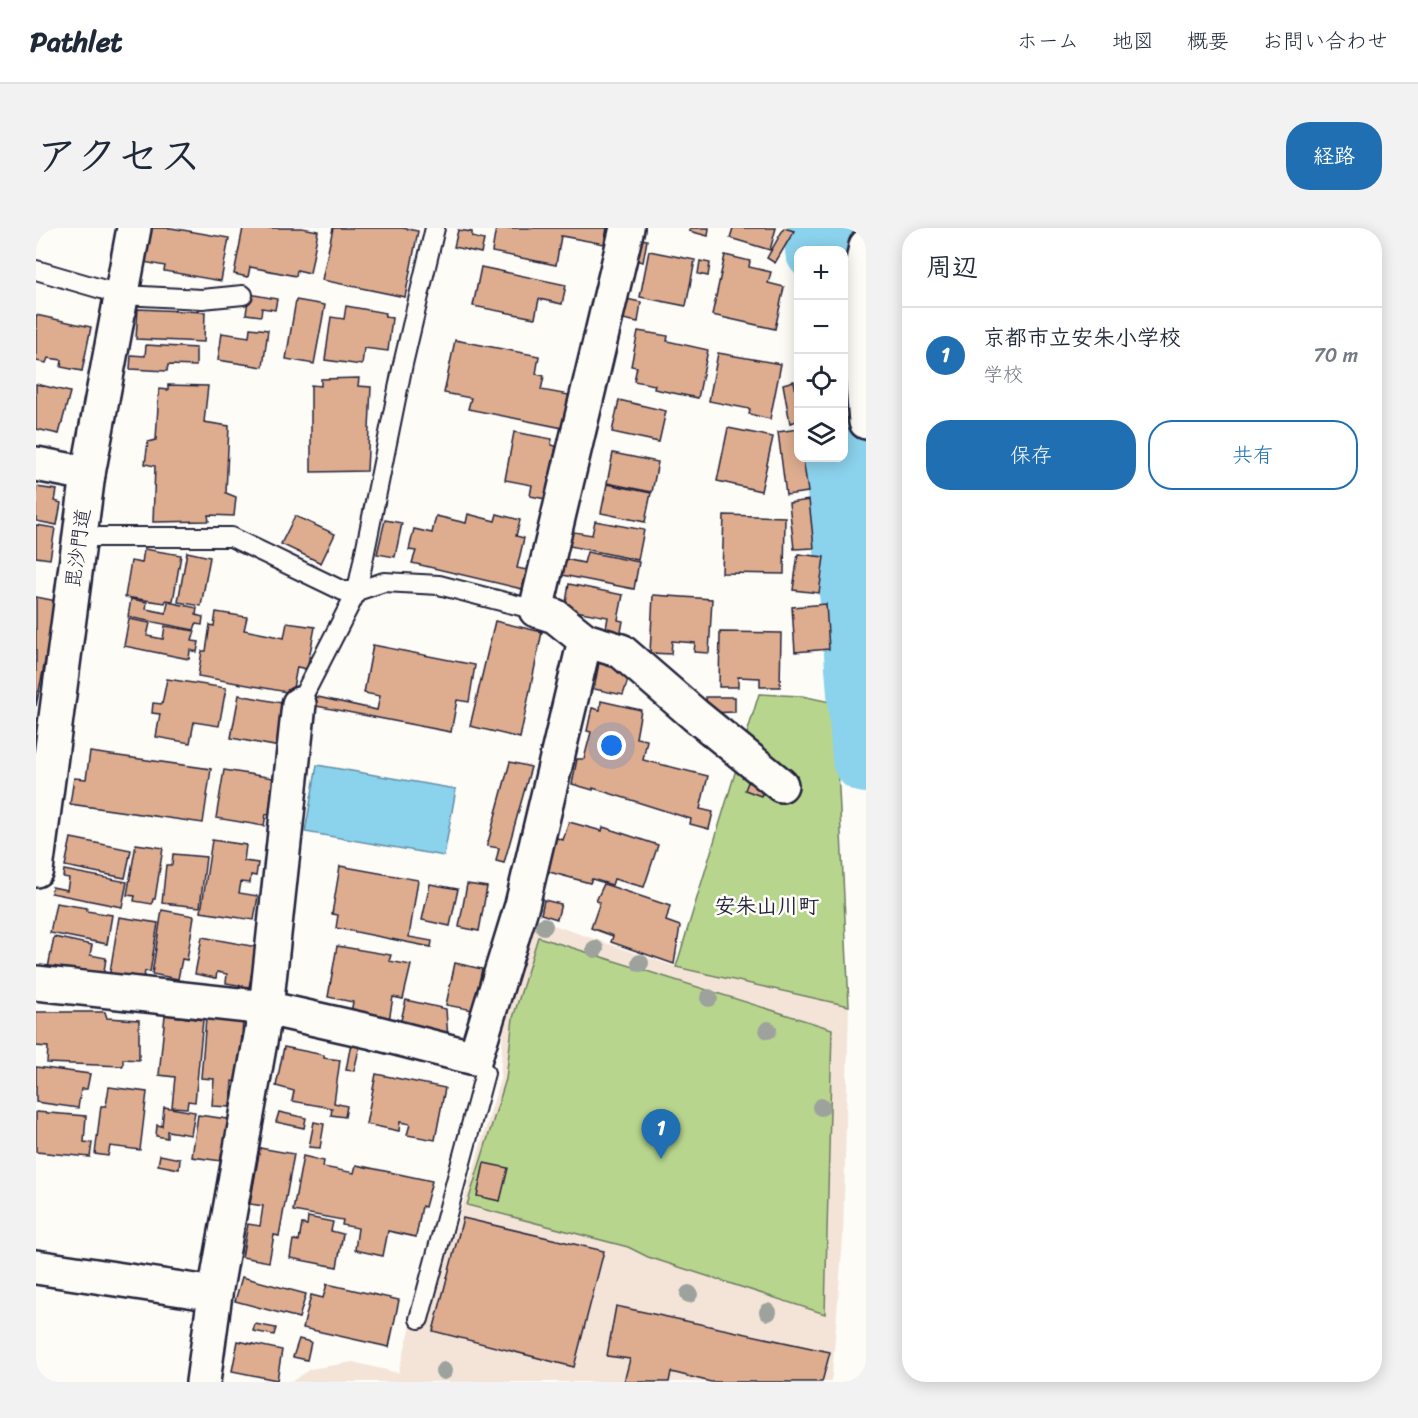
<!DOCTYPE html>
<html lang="ja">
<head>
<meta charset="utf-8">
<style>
  body { margin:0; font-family:Sriracha,"Klee One",sans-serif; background:#f2f2f3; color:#1f2937 }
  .controls { position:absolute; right:18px; top:18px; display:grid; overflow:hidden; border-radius:12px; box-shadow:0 3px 15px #0003 }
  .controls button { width:54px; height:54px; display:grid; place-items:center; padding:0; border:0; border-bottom:2px solid #e0e1e3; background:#fff; color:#1f2937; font:30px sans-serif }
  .you { position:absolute; left:576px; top:518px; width:21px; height:21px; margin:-15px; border:4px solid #fff; border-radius:50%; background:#1a73e8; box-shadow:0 0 0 9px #1a73e833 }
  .badge { display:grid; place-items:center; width:39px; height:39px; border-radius:50%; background:#1f6fb2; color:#fff; font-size:20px; font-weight:700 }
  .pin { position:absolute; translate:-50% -50px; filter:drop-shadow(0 2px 3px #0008) }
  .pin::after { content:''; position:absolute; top:32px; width:21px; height:18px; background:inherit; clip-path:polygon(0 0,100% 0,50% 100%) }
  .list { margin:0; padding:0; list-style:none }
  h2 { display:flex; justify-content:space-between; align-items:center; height:78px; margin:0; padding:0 24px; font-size:26px }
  h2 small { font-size:20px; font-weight:400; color:#747a83 }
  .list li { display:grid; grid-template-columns:39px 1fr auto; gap:18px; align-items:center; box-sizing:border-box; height:96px; padding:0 24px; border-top:2px solid #e0e1e3 }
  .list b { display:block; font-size:22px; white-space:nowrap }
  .list p { margin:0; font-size:20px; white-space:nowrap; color:#747a83 }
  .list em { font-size:20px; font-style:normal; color:#747a83 }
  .actions { display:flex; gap:12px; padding:18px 24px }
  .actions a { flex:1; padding:14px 0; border:2px solid #1f6fb2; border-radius:24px; text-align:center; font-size:21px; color:#1f6fb2 }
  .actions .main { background:#1f6fb2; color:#fff }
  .icon { flex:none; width:33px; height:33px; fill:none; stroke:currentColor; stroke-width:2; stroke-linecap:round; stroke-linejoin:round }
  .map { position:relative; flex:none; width:830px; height:1154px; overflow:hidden; border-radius:24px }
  header { display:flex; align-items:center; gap:36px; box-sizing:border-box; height:84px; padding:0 30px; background:#fff; border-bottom:2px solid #e0e1e3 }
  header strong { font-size:28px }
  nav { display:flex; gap:33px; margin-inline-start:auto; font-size:21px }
  .intro { display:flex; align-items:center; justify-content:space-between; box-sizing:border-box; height:144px; padding:0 36px }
  h1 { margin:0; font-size:42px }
  .button { padding:15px 27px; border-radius:24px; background:#1f6fb2; color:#fff; font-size:21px; font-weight:700 }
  main { display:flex; gap:36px; padding:0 36px }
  aside { flex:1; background:#fff; border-radius:24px; box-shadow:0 3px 15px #0003 }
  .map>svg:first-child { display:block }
</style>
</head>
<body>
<header>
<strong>Pathlet</strong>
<nav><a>ホーム</a><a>地図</a><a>概要</a><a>お問い合わせ</a></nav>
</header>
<div class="intro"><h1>アクセス</h1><a class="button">経路</a></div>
<main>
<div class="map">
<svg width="830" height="1154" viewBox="0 0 830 1154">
  <rect width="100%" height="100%" fill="#fdfcf7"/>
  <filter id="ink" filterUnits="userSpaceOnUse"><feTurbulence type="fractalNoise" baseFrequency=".0167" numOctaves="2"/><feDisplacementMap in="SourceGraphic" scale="12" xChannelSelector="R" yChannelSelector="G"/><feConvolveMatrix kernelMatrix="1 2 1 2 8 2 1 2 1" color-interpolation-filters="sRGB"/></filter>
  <g filter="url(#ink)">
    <path fill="#f4e4d8" d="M494,689l146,50 173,39 -6,232 -11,138 -2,6h-543l7,-2 16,-11 43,-7 45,11 13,-47 15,2 74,-248 4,-66z"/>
    <g fill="#b8d58d" stroke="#6d7c64" stroke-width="1.5">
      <path d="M786,0h44v531l-12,-158 -17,-143h7v-208h-25z"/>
      <path d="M723,466l43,2 33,7 14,303 -173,-39z"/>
      <path d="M502,709l294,92 -7,285 -177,-57 -20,-10 -161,-42 39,-126 7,-61z"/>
    </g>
    <path fill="#8bd2ec" stroke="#618ca5" stroke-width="1.5" d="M281,537l139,24 -12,67 -139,-24z"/>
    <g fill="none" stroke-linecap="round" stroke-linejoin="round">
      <g stroke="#8bd2ec" stroke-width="68">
        <path d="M783,22l3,-22"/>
        <path d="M801,230l17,143 12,158"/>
      </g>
    </g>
    <g fill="#dead8f" stroke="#22223b" stroke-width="1.5">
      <path d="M114,0h21l58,10 -8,43 -57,-10 1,-5 -21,-4z"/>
      <path d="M207,0h59l16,3 -8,42 -13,-3 -1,6 -46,-9 -2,10 -14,-3z"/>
      <path d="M297,0h69l16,3 -13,66 -83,-17z"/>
      <path d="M460,0h111l-3,16 -43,-8 -5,29 -64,-13z"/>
      <path d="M654,0h19l-1,8 -19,-5z"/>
      <path d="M697,0h43l-6,22 -40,-12z"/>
      <path d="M748,0l10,3 -19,32 -8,-5z"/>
      <path d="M422,2l14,2v5l12,3 -3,13 -27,-6z"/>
      <path d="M600,10l11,2 -4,22 -12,-3z"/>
      <path d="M613,23l46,9 -9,46 -46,-9z"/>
      <path d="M689,27l25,6 -1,6 22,5 -3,11 16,4 -9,42 -63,-14z"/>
      <path d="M664,33l10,2 -2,13 -10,-2z"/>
      <path d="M445,39l85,18 -4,19 -23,-5 -4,19 -62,-12z"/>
      <path d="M213,66l28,5 -2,11 -13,-2 -1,8 -15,-2z"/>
      <path d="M590,71l15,3 -3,20 -15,-3z"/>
      <path d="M260,72l29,5 -11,59 -28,-5z"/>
      <path d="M310,78l40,7 -1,4 7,1 -4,33 -24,-3 -2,17 -37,-5 6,-43 13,2z"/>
      <path d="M102,81l67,3 -1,30 -68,-3z"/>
      <path d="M0,87l55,12 -9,44 -21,-4 1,-7 -14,-2 -2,5 -10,-2z"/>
      <path d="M214,100l18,2 -5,37 -45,-7 4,-27 27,4z"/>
      <path d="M602,103l30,5 -1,5 41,9 -10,48 -44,-9 1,-4 -21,-4 3,-14 -6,-1z"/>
      <path d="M419,112l84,16 -3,18 8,2 -3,14 28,5 -6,33 -95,-19 3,-11 -27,-5z"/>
      <path d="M110,117l50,3v18l-28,-1 -1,6 -37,-2 1,-14 14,1z"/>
      <path d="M682,125l63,11 -11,55 -21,-5 1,-5 -41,-8z"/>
      <path d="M323,150l-1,8 13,1 -4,84 -56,1v-87l10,1v-7z"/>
      <path d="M758,153l4,23v17l-8,2 -7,-39z"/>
      <path d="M0,156l34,8 -11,42 -23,-5z"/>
      <path d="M132,157l40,1 -4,36 25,4 -3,67 10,4 -2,19 -26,-1 1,6 -56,1 2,-56 -10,-2 3,-22 8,-2 3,-51 9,1z"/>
      <path d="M583,172l47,11 -7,31 -47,-10z"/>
      <path d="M692,200l45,9 -12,54 -44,-10z"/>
      <path d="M762,201v29h5l5,34 -22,3 -8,-63z"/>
      <path d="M478,204l38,7 -1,6 5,1 -10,53 -16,-3 2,-11 -27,-5z"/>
      <path d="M577,225l45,9 -6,30 -45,-9z"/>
      <path d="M571,256l44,9 -6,29 -44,-9z"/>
      <path d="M0,259l21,3 -2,11 6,2 -4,22 -21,-4z"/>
      <path d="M773,272l5,48 -20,1 -5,-46z"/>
      <path d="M432,286l27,7 2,-7 23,6 -4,16 8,2 -7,30 10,2 -5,19 -110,-26 4,-12 -7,-1 5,-21 18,4 4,-17 30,7z"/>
      <path d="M688,287l61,2 -1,57 -62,-1z"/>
      <path d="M259,288l40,18 -14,29 -40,-19z"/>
      <path d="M349,292l17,3 -7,34 -18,-3z"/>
      <path d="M559,293l49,9 -6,30 -73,-15 3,-14 24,4z"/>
      <path d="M0,297l19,3 -5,31 -14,-2z"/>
      <path d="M108,321l37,6 -8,46 -7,-1 -1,3 -40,-6 6,-36 11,2z"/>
      <path d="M151,324l23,5 -9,49 -23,-4z"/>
      <path d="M551,324l52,10 -5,27 -77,-15 3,-16 24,5z"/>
      <path d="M762,326l26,3 -5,36 -26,-3z"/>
      <path d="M533,356l54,11 -5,25 5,1 -3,16 -15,-3 3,-17 -43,-8z"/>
      <path d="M617,367l59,4 -3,54 -15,-1 1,-9 -23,-2 -1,13 -21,-1z"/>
      <path d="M0,369l21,4 -21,105z"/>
      <path d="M95,371l16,3 -1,7 20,4 2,-11 29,6 -1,7 7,2 -1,8 -6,-1 -2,6 -66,-13z"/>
      <path d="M790,376l3,45 -34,3 -3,-45z"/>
      <path d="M180,384l31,5 -3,13 40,8 3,-15 28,4 -8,42 -10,-2 -5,26 -94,-17 4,-25h4l4,-26 4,1z"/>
      <path d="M93,391l21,4 -3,13 16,3 2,-13 30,5 -3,10 7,1 -2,10 -7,-2 -1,9 -65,-13z"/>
      <path d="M459,393l47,11 -22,106 -50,-12z"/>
      <path d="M684,404l61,1 -1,54h-20v-9l-22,-1v10h-19z"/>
      <path d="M337,417l102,20 -6,37 -12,-2 -6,32 -140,-27 2,-9 64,14 3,-14 -16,-3z"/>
      <path d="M565,424l30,19 -8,24 -29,-6z"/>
      <path d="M131,451l59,9 -7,38 -25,-4 -4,21 -34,-6 4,-23 -8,-1 1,-10 9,1z"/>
      <path d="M203,467l48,9 -7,43 -49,-9z"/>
      <path d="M670,469h29v15l-28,1z"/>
      <path d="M565,473l40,9 -5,28 11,2 -4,20 65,16 -8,33 13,3 -4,17 -19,-5 1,-5 -98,-31v2l-21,-6 5,-25h7l7,-27 -4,-1 5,-23 8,2z"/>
      <path d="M54,524l121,17 -8,54 -133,-19 4,-26 12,1z"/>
      <path d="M474,534l21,5 -27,96 -8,-2 3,-13 -12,-2z"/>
      <path d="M188,542l56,9 -5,37 -9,-2 -2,12 -48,-8z"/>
      <path d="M713,552l16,5 -4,11 -16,-6z"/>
      <path d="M533,594l33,9 1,-4 55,18 -14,42 -30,-8 -2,6 -20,-6 -2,4 -48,-13 9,-34 12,4z"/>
      <path d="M35,610l60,12 -6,28 -60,-12z"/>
      <path d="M176,612l34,5 -2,16 14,2 -2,13 -5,-1 -1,8 -9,-1 -2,11 19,3 -4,24 -53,-8z"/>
      <path d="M100,616l27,4 -8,51h-2l-1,5 -18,-3 1,-5 -8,-1z"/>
      <path d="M137,626l33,3 -6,50 -38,-4 4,-38h6z"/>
      <path d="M304,638l78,14 -9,57 23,4 -1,6 -95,-19 2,-13 -6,-1z"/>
      <path d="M28,642l63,12 -5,25 -71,-14 1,-6 15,3 2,-12 -6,-1z"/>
      <path d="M394,656l28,5 -8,37 -28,-6z"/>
      <path d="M431,656l20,3 -8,44 -20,-4z"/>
      <path d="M568,656l66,22 -4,15 14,5 -6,38 -63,-22 2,-6 -22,-8 9,-26 -4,-1z"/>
      <path d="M508,672l17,4 -4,15 -16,-5z"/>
      <path d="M20,675l31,5 -1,3 26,4 -5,29 -57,-11z"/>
      <path d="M126,682l32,6 -7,44 -5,-1 -4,20 -26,-5z"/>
      <path d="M83,689l39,6 -8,49 -5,-1 -2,12 -34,-5z"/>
      <path d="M18,709l38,8 -2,10 16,3 -3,20 -55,-10z"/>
      <path d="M166,709l55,10 -8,40 -23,-4 1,-9 -10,-2 -1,6 -21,-4z"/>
      <path d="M301,718l54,9 -2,6 22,4 -8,34 -10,-2 -5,30 -38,-9 3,-16 -25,-5z"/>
      <path d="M419,735l27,6 -9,41 -27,-5z"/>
      <path d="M370,772l40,9 2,31 -49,-12z"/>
      <path d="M0,784h69l2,6 32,2v40l-16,-1v7l-76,-3 1,-16 -12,-1z"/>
      <path d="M129,787l38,5 -8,82 -7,-1 -1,7 -15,-1 3,-30 -16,-2z"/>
      <path d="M170,790l37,4 -5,60 -6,-1 -2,26 -18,-1 2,-27 -13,-1z"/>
      <path d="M315,815l9,2 -6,26 -8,-1z"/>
      <path d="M248,819l40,8v3l16,2 -6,43 13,3 -2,11 -14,-2 1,-7 -40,-7 2,-10 -18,-5z"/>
      <path d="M0,839l54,7 -3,15h-6l-3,19 -42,-6z"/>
      <path d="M340,846l69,14 -10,52 -28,-5 3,-11 -10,-2 -1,9 -33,-7z"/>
      <path d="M73,859l38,5 -7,58 -30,-4 -2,10 -13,-2 6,-48h5z"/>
      <path d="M128,879l31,5 -4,23 -24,-4v7l-11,-2 1,-11 5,1z"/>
      <path d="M0,884l50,4 -2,26 8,1 -2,14 -54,-5z"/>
      <path d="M243,884l27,6 -2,10 -28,-6z"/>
      <path d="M162,887l37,5 -6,42 -37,-5z"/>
      <path d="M278,894l10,2 -4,24 -11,-1z"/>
      <path d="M224,920l34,6 -15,82 -5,-1 -5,27 -27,-5 6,-33 12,2 3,-20 -13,-2z"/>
      <path d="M124,927l20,4 -1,10 -21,-4z"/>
      <path d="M267,928l21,5 -1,6 31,6 2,-8 76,16 -7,26 -3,-1 -6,31 -28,-6 -5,25 -28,-6 3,-22 -16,-3 1,-5 -50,-9z"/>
      <path d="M448,935l24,5 -8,33 -23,-5z"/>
      <path d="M272,989l25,5 -2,9 12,3 -6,33 -47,-9 3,-18 6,1 3,-17 5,1z"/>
      <path d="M427,990l141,33 -30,116 -141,-36z"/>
      <path d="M206,1049l64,17 -7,24 -64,-17z"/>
      <path d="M291,1056l72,16 -10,47 -86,-19 8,-33 12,3z"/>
      <path d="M580,1078l214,46 -8,30h-111l-40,-10 -2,10h-45l6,-23 -23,-3z"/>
      <path d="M219,1096l21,4 -2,7 -21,-4z"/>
      <path d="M263,1111l12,3 -4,18 -14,-3z"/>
      <path d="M202,1113l44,9 -5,30 -45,-9z"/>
    </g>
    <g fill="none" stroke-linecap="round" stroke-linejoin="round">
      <defs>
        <g id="lane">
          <path d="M0,42l86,25 80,4 41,-4"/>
          <path d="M44,309h151l112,54h14l46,-227 32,-136"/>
          <path d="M263,476l58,-113 27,-9 55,3 97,25"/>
          <path d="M383,1091l66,-246 -10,-15"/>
        </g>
        <g id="street">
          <path d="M830,18l-10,53 10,123"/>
          <path d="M0,236l52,10"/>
          <path d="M549,412l36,11 74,64 86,70"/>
          <path d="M0,642l52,-396 46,-246"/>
          <path d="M0,755l230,25 107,24 102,26 47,-153 63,-265 -30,-24 -19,-6 91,-382"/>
          <path d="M0,1039l179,27"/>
          <path d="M167,1154l12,-88 51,-286 33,-304"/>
        </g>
      </defs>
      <use href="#lane" stroke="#22223b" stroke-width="22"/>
      <use href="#street" stroke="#22223b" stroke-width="38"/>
      <use href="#lane" stroke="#fdfcf7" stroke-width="18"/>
      <use href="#street" stroke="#fdfcf7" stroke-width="33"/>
    </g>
    <g fill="#9da29d">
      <circle cx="508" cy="698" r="9"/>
      <circle cx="559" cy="721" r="9"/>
      <circle cx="604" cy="735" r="9"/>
      <circle cx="673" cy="770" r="9"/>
      <circle cx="732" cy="802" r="9"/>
      <circle cx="785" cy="879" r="9"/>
      <circle cx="653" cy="1066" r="9"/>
      <circle cx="732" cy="1084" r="9"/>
      <circle cx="408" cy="1143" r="9"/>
    </g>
  </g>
  <g text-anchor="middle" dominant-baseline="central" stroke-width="5" stroke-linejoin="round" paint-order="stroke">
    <g font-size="20" fill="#22223b" stroke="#fdfcf7">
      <text transform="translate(42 320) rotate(-82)">毘沙門道</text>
    </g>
    <g font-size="21" font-weight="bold" fill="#22223b" stroke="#fdfcf7">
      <text x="731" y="678">安朱山川町</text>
    </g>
  </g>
</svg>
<div class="controls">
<button>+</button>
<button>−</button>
<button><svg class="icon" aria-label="locate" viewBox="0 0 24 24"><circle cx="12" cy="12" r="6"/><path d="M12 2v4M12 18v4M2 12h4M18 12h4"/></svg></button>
<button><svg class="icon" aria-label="layers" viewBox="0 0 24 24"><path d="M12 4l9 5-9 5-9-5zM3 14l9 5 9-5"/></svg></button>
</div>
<div class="you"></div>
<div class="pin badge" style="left:625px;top:931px">1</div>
</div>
<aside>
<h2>周辺<small></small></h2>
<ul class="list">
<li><span class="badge">1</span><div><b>京都市立安朱小学校</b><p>学校</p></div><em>70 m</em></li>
</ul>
<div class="actions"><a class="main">保存</a><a>共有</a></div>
</aside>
</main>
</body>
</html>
